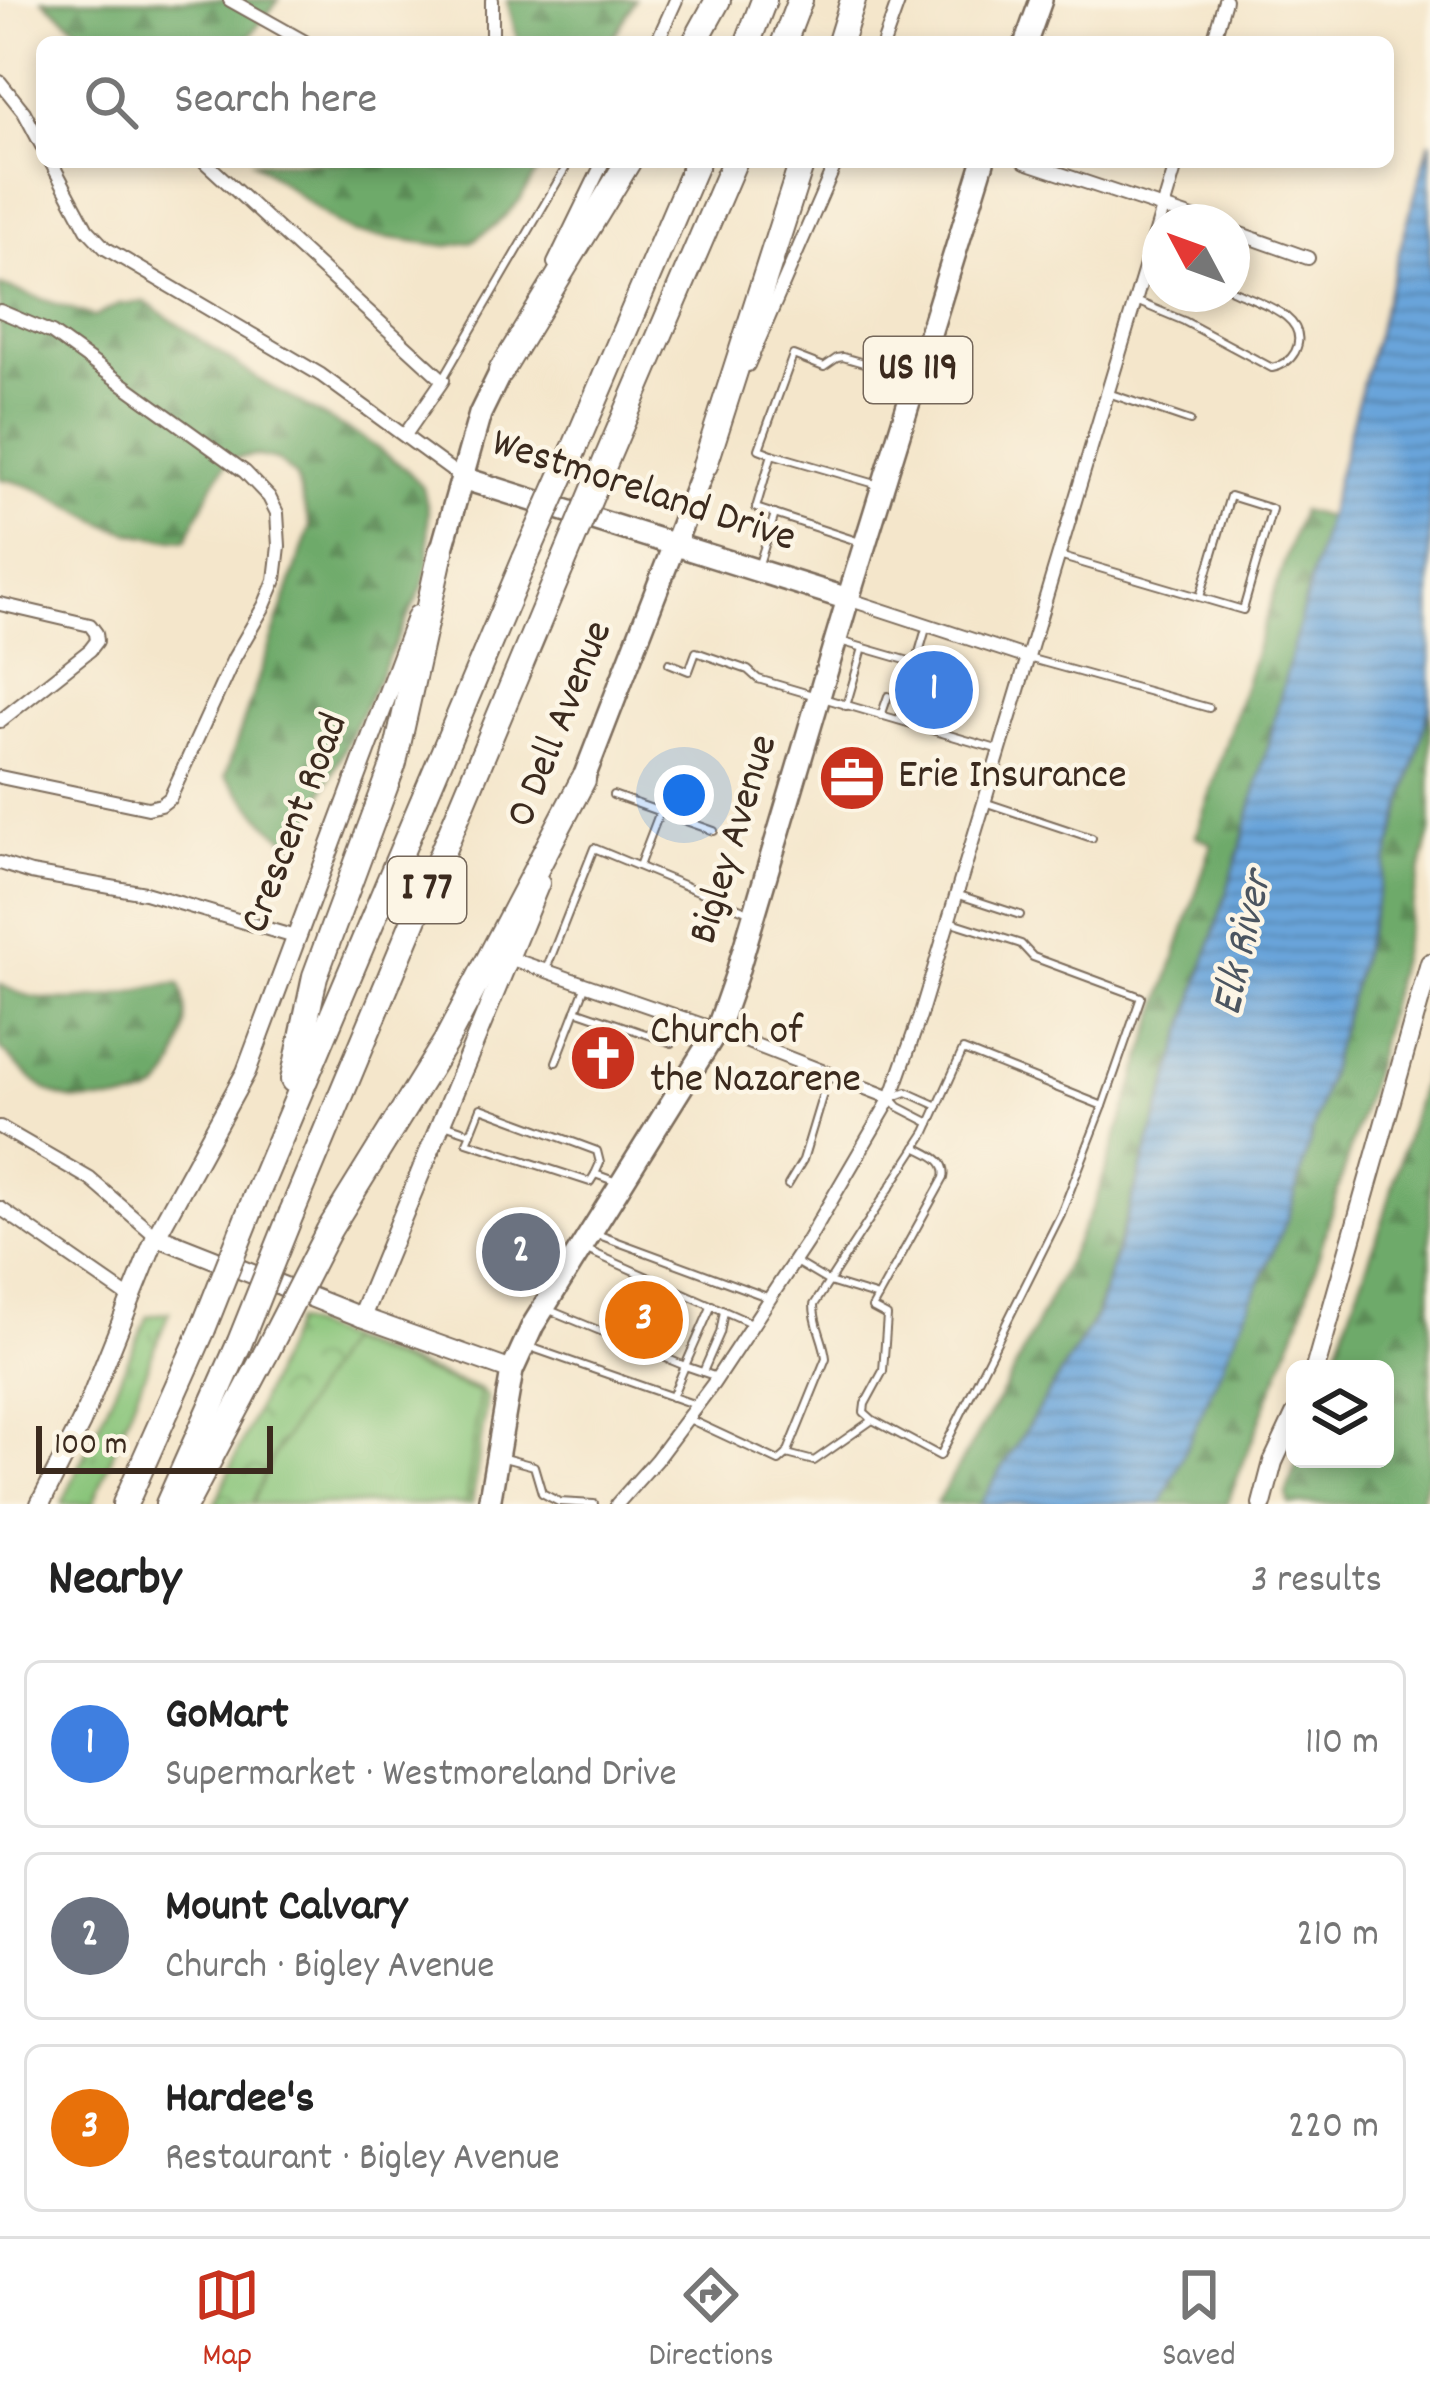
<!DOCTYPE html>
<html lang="en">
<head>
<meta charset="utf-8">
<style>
  body { margin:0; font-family:Dekko,sans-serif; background:#f2f2f2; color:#222 }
  .controls { position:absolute; right:36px; bottom:36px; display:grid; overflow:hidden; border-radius:18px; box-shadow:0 6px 18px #0003 }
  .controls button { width:108px; height:108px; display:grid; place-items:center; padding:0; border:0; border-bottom:3px solid #e0e0e0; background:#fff; color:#222; font:60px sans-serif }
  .compass { position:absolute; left:1142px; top:204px; width:108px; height:108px; border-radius:50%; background:#fff; box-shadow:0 6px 18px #0003; rotate:311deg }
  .scale { position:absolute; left:36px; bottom:30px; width:237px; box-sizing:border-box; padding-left:12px; border:6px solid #3b2a1e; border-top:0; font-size:33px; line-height:42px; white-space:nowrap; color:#3b2a1e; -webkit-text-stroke:9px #fcf5e5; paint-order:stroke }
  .you { position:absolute; left:684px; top:795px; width:42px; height:42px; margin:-30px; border:9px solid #fff; border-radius:50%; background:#1a73e8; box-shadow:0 0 0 18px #1a73e833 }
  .badge { display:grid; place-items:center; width:78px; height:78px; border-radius:50%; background:#c8321e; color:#fff; font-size:39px; font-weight:700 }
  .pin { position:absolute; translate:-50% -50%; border:6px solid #fff; box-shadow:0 3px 12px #0006 }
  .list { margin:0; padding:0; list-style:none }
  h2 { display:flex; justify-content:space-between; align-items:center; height:156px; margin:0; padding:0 48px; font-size:51px }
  h2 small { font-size:39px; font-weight:400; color:#767676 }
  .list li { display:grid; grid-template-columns:78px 1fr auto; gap:36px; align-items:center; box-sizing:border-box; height:168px; margin:0 24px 24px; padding:0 24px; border:3px solid #e0e0e0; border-radius:18px }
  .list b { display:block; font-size:45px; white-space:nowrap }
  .list p { margin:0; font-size:39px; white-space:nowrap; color:#767676 }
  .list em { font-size:39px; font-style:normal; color:#767676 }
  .icon { flex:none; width:66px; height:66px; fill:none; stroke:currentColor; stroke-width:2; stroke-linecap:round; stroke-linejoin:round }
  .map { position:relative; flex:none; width:1430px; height:1504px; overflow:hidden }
  .search { position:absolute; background:#fff; box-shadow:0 6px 18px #0003; left:36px; right:36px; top:36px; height:132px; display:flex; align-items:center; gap:30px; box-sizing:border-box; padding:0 42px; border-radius:18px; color:#767676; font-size:45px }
  .sheet { height:732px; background:#fff }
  nav { display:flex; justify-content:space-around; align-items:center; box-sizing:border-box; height:168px; border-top:3px solid #e0e0e0; background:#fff; font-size:33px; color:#767676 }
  nav a { display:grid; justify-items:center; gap:6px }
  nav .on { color:#c8321e }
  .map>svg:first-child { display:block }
</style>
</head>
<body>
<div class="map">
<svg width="1430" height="1504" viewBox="0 0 1430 1504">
  <defs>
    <pattern id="grass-tufts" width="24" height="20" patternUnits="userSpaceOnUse" patternTransform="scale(3)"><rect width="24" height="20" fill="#89c57a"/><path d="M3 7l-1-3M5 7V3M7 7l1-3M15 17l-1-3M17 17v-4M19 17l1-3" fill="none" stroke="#71a063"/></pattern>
    <pattern id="forest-firs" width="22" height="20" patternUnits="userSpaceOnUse" patternTransform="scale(3)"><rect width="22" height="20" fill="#6eaa6a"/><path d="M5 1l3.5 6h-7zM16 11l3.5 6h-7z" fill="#5c8b57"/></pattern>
    <pattern id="park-crowns" width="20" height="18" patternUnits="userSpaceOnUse" patternTransform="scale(3)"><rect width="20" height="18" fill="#89c57a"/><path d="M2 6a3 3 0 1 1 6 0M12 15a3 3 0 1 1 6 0" fill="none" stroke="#71a063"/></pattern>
    <pattern id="water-rules" width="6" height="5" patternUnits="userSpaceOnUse" patternTransform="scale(3)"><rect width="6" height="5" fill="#69a4da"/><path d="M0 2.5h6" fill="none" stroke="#5886b0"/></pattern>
  </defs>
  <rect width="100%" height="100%" fill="#fcf5e5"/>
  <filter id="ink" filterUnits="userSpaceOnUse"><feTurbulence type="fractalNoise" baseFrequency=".00833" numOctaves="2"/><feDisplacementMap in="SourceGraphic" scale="24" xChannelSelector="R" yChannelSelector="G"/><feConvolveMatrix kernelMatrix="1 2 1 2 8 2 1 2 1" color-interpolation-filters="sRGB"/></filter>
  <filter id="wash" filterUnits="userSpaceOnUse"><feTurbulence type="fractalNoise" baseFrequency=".004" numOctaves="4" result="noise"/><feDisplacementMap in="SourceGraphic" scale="48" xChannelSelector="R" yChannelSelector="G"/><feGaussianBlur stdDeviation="2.7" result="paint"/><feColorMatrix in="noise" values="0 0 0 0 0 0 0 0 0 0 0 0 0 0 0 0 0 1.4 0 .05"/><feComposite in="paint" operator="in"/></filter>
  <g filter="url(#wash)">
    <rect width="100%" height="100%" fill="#f4e6cb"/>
    <path fill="url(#grass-tufts)" stroke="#62784c" stroke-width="3" d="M169,1312l-76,192h-31l86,-188z"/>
    <g fill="url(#forest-firs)" stroke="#546a44" stroke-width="3">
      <path d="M43,0h236l-34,42h-151z"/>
      <path d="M507,0h128l-24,42h-93z"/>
      <path d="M254,162h288l-22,38 -23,24 -26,18 -23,4 -93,-13 -19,-10z"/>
      <path d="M0,285l95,32 24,-13 26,-2 119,81 100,56 41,29 18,19 5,24 1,51 -7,26 -125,258 -24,-16 -48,-54 85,-249 -14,-50 -19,-17 -22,-5 -25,4 -16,23 -28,58c-25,-2 -50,-4 -74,-13 -38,-16 -70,-43 -112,-48z"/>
      <path d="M1301,510l26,7 -84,322 -147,476 -116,189h-44l72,-121 87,-180 117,-359 -16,-8z"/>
      <path d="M1430,706v124l-55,235 -76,257 -72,182h-66l129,-291z"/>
      <path d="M0,984c37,23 91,17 133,8 17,-4 29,-8 47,-8 8,23 7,41 0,65 -12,45 -29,52 -75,52 -15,0 -32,0 -46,-5 -24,-9 -41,-31 -59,-48z"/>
      <path d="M1430,1053v415l-10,36h-131l-3,-10 12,-35h87v-90h-55l54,-152z"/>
    </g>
    <path fill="url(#park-crowns)" stroke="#62784c" stroke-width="3" d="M295,1321l186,69 6,7 -15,107h-257z"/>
    <path fill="#89c57a" stroke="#62784c" stroke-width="3" d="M344,1341l136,52 -14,111h-214l21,-47z"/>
    <path fill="url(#water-rules)" stroke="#52677c" stroke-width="3" d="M1430,141v565l-140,507 -129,291h-181l117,-189 146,-476 111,-425z"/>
  </g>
  <g filter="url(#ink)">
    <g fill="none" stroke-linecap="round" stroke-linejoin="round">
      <defs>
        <g id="lane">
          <path d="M1136,301l48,20 88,47c10,-2 18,-7 23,-16 18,-36 -40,-51 -63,-62"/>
          <path d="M444,377l125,-215"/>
          <path d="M1108,393l82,28"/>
          <path d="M772,454l-13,-5 34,-94 31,12 13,-9 6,-1 69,20"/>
          <path d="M863,543l-107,-35 16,-54 107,31"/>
          <path d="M1059,556l184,54 29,-101 -42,-13 -30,101"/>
          <path d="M758,567l17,-53"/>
          <path d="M840,641l76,22 11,-38"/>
          <path d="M1028,658l181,50"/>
          <path d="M669,663l20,8 7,-19 52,18 10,9 242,71"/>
          <path d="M846,706l17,-58"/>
          <path d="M881,716l7,-20"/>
          <path d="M899,720l6,-18"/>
          <path d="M613,795l101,36"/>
          <path d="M984,802l108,36"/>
          <path d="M639,866l20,-52"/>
          <path d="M956,894l64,21"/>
          <path d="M547,967l47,-119 157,65"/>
          <path d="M576,1010l96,33"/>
          <path d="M556,1062l29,-75"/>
          <path d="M930,1123l-31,-16 -8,-9 16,-6 31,14"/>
          <path d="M444,1124l27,9 -4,9 123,40 5,-8 19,7"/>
          <path d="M471,1133l10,-25 116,43 3,12 -5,11"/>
          <path d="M916,1147c15,8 32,13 28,31l-72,130 15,8 -4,55 -18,33 -1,8 9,8 67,36 121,-242 42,-108"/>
          <path d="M788,1185l15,-25 25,-83"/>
          <path d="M599,1235l168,62"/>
          <path d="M587,1250l164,73"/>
          <path d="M797,1263l32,19 49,15"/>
          <path d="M547,1309l138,57 27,-61"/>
          <path d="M527,1346l169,59"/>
          <path d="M703,1372l17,-39 4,-22"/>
          <path d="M672,1397l13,-31 32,11"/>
          <path d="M691,1420l88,41 8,-7 39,-96c-2,-19 -12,-33 -12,-53l112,-173 37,-82 140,56 38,-109 -108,-40 -12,-13 -72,-23"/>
          <path d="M787,1454l27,7 57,-40"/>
          <path d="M500,1457l34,9 8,27 17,9 35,2"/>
        </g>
        <g id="street">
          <path d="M230,0l75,42"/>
          <path d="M492,0v42"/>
          <path d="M72,39l3,3"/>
          <path d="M657,42l19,-42"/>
          <path d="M884,42l15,-42"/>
          <path d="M1213,42l12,-42"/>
          <path d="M0,82l24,30 18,34"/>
          <path d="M51,162l36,67 18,19 216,127 141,103"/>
          <path d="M205,162l238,218 -38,55"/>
          <path d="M1025,162l180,60"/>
          <path d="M1232,231l76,27"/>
          <path d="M554,263l49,-101"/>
          <path d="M0,311l52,22 193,139 24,25 8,16 2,33 -4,34 -11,26 -30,52 -64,140 -9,7 -13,3 -148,-31"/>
          <path d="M748,365l88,-203"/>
          <path d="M848,599l180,59"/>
          <path d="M0,604l90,21 6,8 1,8 -7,9 -90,71"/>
          <path d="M0,863l31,10 114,20 150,44"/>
          <path d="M509,958l208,72 174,68"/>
          <path d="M0,1127l90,52 66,57"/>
          <path d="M0,1208l130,90"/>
          <path d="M617,1504l39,-44 57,-76 94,-142 84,-144 28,-79 258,-857"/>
        </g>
        <g id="secondary">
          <path d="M156,1236l205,81 151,54"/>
          <path d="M361,1317l179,-434"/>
          <path d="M1315,1369l115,-406"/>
          <path d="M40,1504l41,-81 75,-187 90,-164 171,-457"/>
          <path d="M1262,1504l11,-42 22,-47"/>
        </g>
        <g id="primary">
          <path d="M1026,42l15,-42"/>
          <path d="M462,478l386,121"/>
          <path d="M441,552l39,-138 21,-43"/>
          <path d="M583,780l122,-315"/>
          <path d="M489,1504l23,-133 21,-46 184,-295 19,-54 112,-377 135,-437"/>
        </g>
        <g id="highway">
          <path d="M695,42l23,-42"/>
          <path d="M748,42l16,-42"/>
          <path d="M784,42l16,-42"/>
          <path d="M840,42l13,-42"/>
          <path d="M501,371l127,-209"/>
          <path d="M574,449l123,-287"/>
          <path d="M607,458l127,-296"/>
          <path d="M705,465l97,-303"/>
          <path d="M293,1080l22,-104 79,-213 47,-211"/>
          <path d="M256,1196l269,-637"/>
          <path d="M292,1212l269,-644"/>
          <path d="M329,1230l117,-189 137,-261"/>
          <path d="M125,1504l78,-175"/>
          <path d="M168,1504l71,-160"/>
          <path d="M186,1504l80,-151"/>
        </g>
      </defs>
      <use href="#lane" stroke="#7c6c5b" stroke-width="10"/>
      <use href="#street" stroke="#7c6c5b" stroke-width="16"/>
      <use href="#secondary" stroke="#7c6c5b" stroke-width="22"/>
      <use href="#primary" stroke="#7c6c5b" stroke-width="26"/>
      <use href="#highway" stroke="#7c6c5b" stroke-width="28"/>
      <use href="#lane" stroke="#fff" stroke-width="6"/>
      <use href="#street" stroke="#fff" stroke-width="12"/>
      <use href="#secondary" stroke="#fff" stroke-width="18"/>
      <use href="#primary" stroke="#fff" stroke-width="21"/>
      <use href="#highway" stroke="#fff" stroke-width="24"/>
      <defs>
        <g id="highway-bridge">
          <path d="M525,559l49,-110"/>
          <path d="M561,568l46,-110"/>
          <path d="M203,1329l53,-133"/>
          <path d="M239,1344l53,-132"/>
          <path d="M266,1353l63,-123"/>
        </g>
      </defs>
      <use href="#highway-bridge" stroke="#7c6c5b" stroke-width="28" stroke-linecap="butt"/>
      <use href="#highway-bridge" stroke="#fff" stroke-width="24"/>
    </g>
  </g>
  <defs>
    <symbol id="office-disc" viewBox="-11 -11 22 22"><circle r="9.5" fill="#c8321e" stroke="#fcf5e5"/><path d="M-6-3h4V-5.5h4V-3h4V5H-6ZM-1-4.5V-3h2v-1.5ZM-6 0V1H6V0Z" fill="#fff"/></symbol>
    <symbol id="church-disc" viewBox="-11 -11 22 22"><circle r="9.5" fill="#c8321e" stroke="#fcf5e5"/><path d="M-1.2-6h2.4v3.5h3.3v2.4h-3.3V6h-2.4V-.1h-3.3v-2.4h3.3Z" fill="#fff"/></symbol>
  </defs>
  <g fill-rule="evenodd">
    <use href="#office-disc" x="814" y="740" width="76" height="76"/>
    <use href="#church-disc" x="565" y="1020" width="76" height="76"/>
  </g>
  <g text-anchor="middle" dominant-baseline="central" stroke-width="9" stroke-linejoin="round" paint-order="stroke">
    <g fill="#fcf5e5" stroke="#75675a" stroke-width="3">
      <rect x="864" y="337" width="108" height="66" rx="9"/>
      <rect x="388" y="857" width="78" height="66" rx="9"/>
    </g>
    <g font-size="39" font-weight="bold" fill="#3b2a1e">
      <text x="918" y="370">US 119</text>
      <text x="427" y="890">I 77</text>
    </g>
    <g font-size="42" fill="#3b2a1e" stroke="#fcf5e5">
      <text transform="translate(643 493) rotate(18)">Westmoreland Drive</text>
      <text transform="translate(562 725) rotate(-68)">O Dell Avenue</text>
      <text transform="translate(297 824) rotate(-69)">Crescent Road</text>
      <text transform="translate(736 840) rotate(-73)">Bigley Avenue</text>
    </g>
    <g font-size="42" fill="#3b2a1e" stroke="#fcf5e5" text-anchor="start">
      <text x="898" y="778">Erie Insurance</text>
      <text x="650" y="1034">Church of<tspan x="650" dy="48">the Nazarene</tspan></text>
    </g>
    <g font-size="45" font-style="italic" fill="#4b5560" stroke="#fcf5e5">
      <text transform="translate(1245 944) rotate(-77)">Elk River</text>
    </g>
  </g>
</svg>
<div class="controls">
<button><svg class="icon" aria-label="layers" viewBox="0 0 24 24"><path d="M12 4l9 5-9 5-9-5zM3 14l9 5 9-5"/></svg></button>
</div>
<svg class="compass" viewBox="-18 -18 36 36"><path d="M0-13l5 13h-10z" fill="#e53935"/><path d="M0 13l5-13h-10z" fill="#767676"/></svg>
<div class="scale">100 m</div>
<div class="you"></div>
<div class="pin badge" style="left:934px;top:690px;background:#3f7fe0">1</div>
<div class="pin badge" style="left:521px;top:1252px;background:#6b7280">2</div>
<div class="pin badge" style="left:644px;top:1320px;background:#e8710a">3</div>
<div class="search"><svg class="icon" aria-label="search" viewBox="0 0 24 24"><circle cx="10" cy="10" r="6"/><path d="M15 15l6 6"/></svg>Search here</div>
</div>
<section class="sheet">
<h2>Nearby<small>3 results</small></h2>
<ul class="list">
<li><span class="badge" style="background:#3f7fe0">1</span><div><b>GoMart</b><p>Supermarket · Westmoreland Drive</p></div><em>110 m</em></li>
<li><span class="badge" style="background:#6b7280">2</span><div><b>Mount Calvary</b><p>Church · Bigley Avenue</p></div><em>210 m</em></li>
<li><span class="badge" style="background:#e8710a">3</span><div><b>Hardee's</b><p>Restaurant · Bigley Avenue</p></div><em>220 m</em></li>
</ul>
</section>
<nav>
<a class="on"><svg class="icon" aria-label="map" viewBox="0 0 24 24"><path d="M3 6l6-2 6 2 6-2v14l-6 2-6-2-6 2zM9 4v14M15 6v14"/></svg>Map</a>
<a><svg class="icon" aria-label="directions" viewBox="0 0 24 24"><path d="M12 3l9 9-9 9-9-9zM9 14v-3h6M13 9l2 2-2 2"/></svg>Directions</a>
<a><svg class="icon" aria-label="saved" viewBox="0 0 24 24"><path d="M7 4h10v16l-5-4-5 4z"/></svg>Saved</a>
</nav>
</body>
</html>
